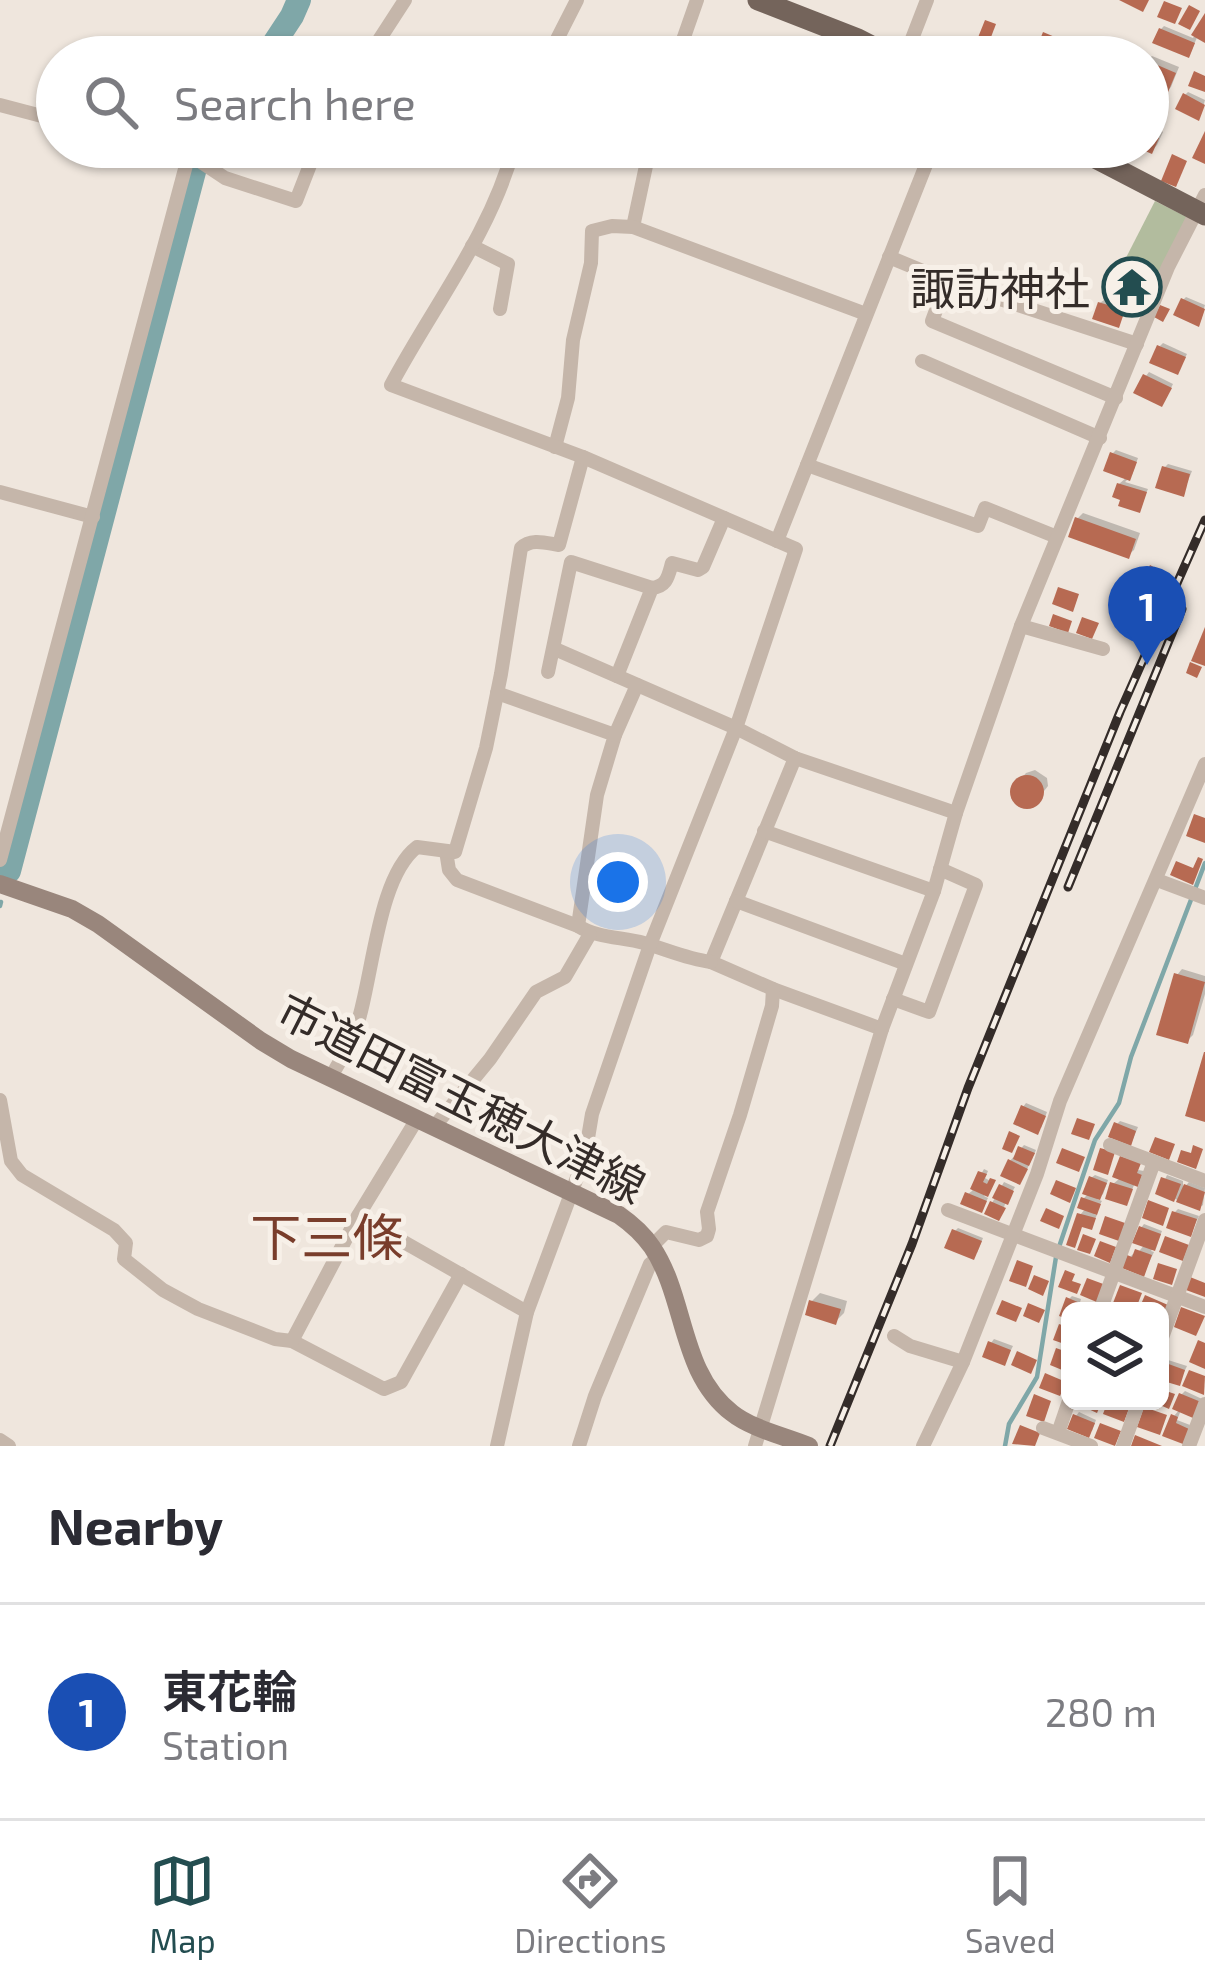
<!DOCTYPE html>
<html lang="en">
<head>
<meta charset="utf-8">
<style>
  body { margin:0; font-family:"Exo 2","Noto Sans JP",sans-serif; background:#f2f2f3; color:#2b2b33 }
  .controls { position:absolute; right:36px; bottom:36px; display:grid; overflow:hidden; border-radius:18px; box-shadow:0 3px 9px #0004 }
  .controls button { width:108px; height:108px; display:grid; place-items:center; padding:0; border:0; border-bottom:3px solid #e1e1e2; background:#fff; color:#2b2b33; font:60px sans-serif }
  .you { position:absolute; left:618px; top:882px; width:42px; height:42px; margin:-30px; border:9px solid #fff; border-radius:50%; background:#1a73e8; box-shadow:0 0 0 18px #1a73e833 }
  .badge { display:grid; place-items:center; width:78px; height:78px; border-radius:50%; background:#234d50; color:#fff; font-size:39px; font-weight:700 }
  .pin { position:absolute; translate:-50% -99px; filter:drop-shadow(0 3px 6px #0008) }
  .pin::after { content:''; position:absolute; top:63px; width:42px; height:36px; background:inherit; clip-path:polygon(0 0,100% 0,50% 100%) }
  .list { margin:0; padding:0; list-style:none }
  h2 { display:flex; justify-content:space-between; align-items:center; height:156px; margin:0; padding:0 48px; font-size:51px }
  h2 small { font-size:39px; font-weight:400; color:#7c7c81 }
  .list li { display:grid; grid-template-columns:78px 1fr auto; gap:36px; align-items:center; box-sizing:border-box; height:216px; padding:0 48px; border-top:3px solid #e1e1e2 }
  .list b { display:block; font-size:45px; white-space:nowrap }
  .list p { margin:0; font-size:39px; white-space:nowrap; color:#7c7c81 }
  .list em { font-size:39px; font-style:normal; color:#7c7c81 }
  .icon { flex:none; width:66px; height:66px; fill:none; stroke:currentColor; stroke-width:2; stroke-linecap:round; stroke-linejoin:round }
  .map { position:relative; flex:none; width:1205px; height:1446px; overflow:hidden }
  .search { position:absolute; background:#fff; box-shadow:0 3px 9px #0004; left:36px; right:36px; top:36px; height:132px; display:flex; align-items:center; gap:30px; box-sizing:border-box; padding:0 42px; border-radius:66px; color:#7c7c81; font-size:45px }
  .sheet { height:372px; background:#fff }
  nav { display:flex; justify-content:space-around; align-items:center; box-sizing:border-box; height:168px; border-top:3px solid #e1e1e2; background:#fff; font-size:33px; color:#7c7c81 }
  nav a { display:grid; justify-items:center; gap:6px }
  nav .on { color:#234d50 }
  .map>svg:first-child { display:block }
</style>
</head>
<body>
<div class="map">
<svg width="1205" height="1446" viewBox="0 0 1205 1446">
  <rect width="100%" height="100%" fill="#efe6dd"/>
  <path fill="#b2bc9e" d="M1155,201l32,16 -41,89 -36,-17z"/>
  <g fill="#0003">
    <path d="M1205,18v21l-7,-4 -7,17 -30,-23 3,-3 29,12z"/>
    <path d="M946,46l18,8 -1,3h-24z"/>
    <path d="M1152,56l27,11 -8,20 -6,6 -17,-7v-27z"/>
    <path d="M1188,92l17,8 -4,14 -16,-19z"/>
    <path d="M1148,108l19,7 -7,15 3,2 -6,13 -6,6 -8,-4h5z"/>
    <path d="M1129,270l21,11 -7,15 -17,-23z"/>
    <path d="M1186,297l19,8 -4,15 -18,-20z"/>
    <path d="M1104,300l22,7 -8,17 -18,-21z"/>
    <path d="M1163,343l24,11 -7,14 -20,-22z"/>
    <path d="M1149,372l24,12 -8,16 -19,-24z"/>
    <path d="M1116,450l22,8 -6,17 -7,7 23,7 -9,21 -20,-26 8,-7 -14,-24z"/>
    <path d="M1168,464l24,7 -9,22 -18,-26z"/>
    <path d="M1083,513l57,20 -6,17 -6,5 -51,-36z"/>
    <path d="M1035,770l12,8 1,8 -15,19 -9,1 -8,-5 -2,-14 12,-14z"/>
    <path d="M1182,969l23,7v18l-12,41 -6,6 -10,-66z"/>
    <path d="M1026,1103l21,9 -6,16 -18,-21z"/>
    <path d="M1120,1121l18,6 -5,12 -16,-15z"/>
    <path d="M1024,1145l12,5 -13,28 -13,-17z"/>
    <path d="M1142,1160l-4,10 6,1 -3,9 -6,3 -9,20 -13,-19z"/>
    <path d="M984,1169l4,2 -3,7 9,5 -10,13 4,2 -4,8 -16,-12 4,-3z"/>
    <path d="M1095,1175l13,5 -5,14 -6,5 5,2 -8,13 3,1 -6,12 -11,-12 6,-7 -2,-10 5,-5 2,-15z"/>
    <path d="M1167,1175l16,6v8l6,-7 16,6 -2,17 -4,3 -40,-15z"/>
    <path d="M1004,1182l11,5 -10,17 -3,10 -10,-11z"/>
    <path d="M1178,1209l21,7 -8,17 -16,-21z"/>
    <path d="M1144,1224l18,7 -5,13 -6,7 3,1 -10,21 -14,-16 3,-3 3,1 9,-11 -4,-16z"/>
    <path d="M958,1228l25,10 -6,15 -22,-22z"/>
    <path d="M820,1293l27,8 -3,12 -8,8 -24,-20z"/>
    <path d="M1072,1296l9,3 -2,7 13,5h-22v6l-1,-18z"/>
    <path d="M994,1339l19,7 -8,16 -14,-19z"/>
    <path d="M1168,1360l19,6 -8,17 -19,-6z"/>
    <path d="M1185,1391l17,8 -6,13 -15,-2 -4,10 13,5 -5,12 -19,-3 8,-18 6,-7 1,-14z"/>
    <path d="M1079,1412l17,8 -4,11 -16,-15z"/>
  </g>
  <g fill="none" stroke-linecap="round" stroke-linejoin="round">
    <g stroke="#7fa7a8" stroke-width="4.5">
      <path d="M0,906l1,-4"/>
      <path d="M1059,1247l36,-107 24,-37 12,-46 74,-194"/>
      <path d="M1005,1446l4,-22 28,-47 19,-120"/>
    </g>
    <g stroke="#7fa7a8" stroke-width="24">
      <path d="M265,57l27,-41 7,-16"/>
      <path d="M9,871l186,-703 10,-21"/>
    </g>
  </g>
  <g fill="#b76a52">
    <path d="M1119,0h30l-6,12z"/>
    <path d="M1164,1l18,7 -7,16 -18,-7z"/>
    <path d="M1189,5l11,6 -10,19 -12,-6z"/>
    <path d="M1205,13v30l-14,-8z"/>
    <path d="M985,20l11,4 -8,21 -11,-5z"/>
    <path d="M1159,28l36,15 -6,15 -37,-15z"/>
    <path d="M1043,32l19,8 -7,17h-22z"/>
    <path d="M1148,61l28,12 -10,24 -18,-8z"/>
    <path d="M1194,71l11,5v16l-17,-6z"/>
    <path d="M1183,93l22,12 -6,16 -24,-12z"/>
    <path d="M1148,112l18,6 -6,16 -12,-4z"/>
    <path d="M1205,131v33l-13,-6z"/>
    <path d="M1148,133l11,5 -7,16 -16,-7h12z"/>
    <path d="M1172,154l15,7 -11,26 -15,-6z"/>
    <path d="M1123,272l26,13 -9,17 -26,-12z"/>
    <path d="M1181,298l24,11 -6,18 -26,-12z"/>
    <path d="M1098,302l27,8 -6,18 -27,-9z"/>
    <path d="M1160,305l10,4 -7,13 -9,-5z"/>
    <path d="M1157,345l29,12 -8,18 -29,-12z"/>
    <path d="M1143,374l29,14 -10,19 -29,-14z"/>
    <path d="M1110,452l27,10 -7,19 -27,-10z"/>
    <path d="M1162,466l28,8 -6,23 -29,-9z"/>
    <path d="M1117,483l30,9 -7,21 -22,-7 2,-6 -8,-3z"/>
    <path d="M1075,517l61,22 -7,20 -61,-22z"/>
    <path d="M1150,565l9,5 -11,19 -8,-4z"/>
    <path d="M1058,587l21,7 -6,18 -21,-8z"/>
    <path d="M1138,589l11,5 -9,19 -11,-4z"/>
    <path d="M1053,614l19,7 -4,12 -19,-7z"/>
    <path d="M1082,617l17,6 -7,16 -16,-6z"/>
    <path d="M1205,627v39l-14,-5z"/>
    <path d="M1190,662l12,5 -5,11 -11,-5z"/>
    <circle cx="1027" cy="792" r="17"/>
    <path d="M1194,814l11,4v25l-19,-7z"/>
    <path d="M1198,857l5,2 -10,26 -23,-10 6,-14 17,7z"/>
    <path d="M1174,973l31,9 -17,62 -32,-9z"/>
    <path d="M1204,1052h1v70l-20,-6z"/>
    <path d="M1021,1105l25,11 -8,19 -25,-11z"/>
    <path d="M1077,1118l18,6 -6,16 -18,-6z"/>
    <path d="M1114,1122l22,9 -5,15 -23,-9z"/>
    <path d="M1009,1131l11,5 -8,17 -10,-4z"/>
    <path d="M1155,1137l20,7 -6,16 -20,-8z"/>
    <path d="M1193,1145l10,4 -7,20 -19,-7 4,-12 10,3z"/>
    <path d="M1018,1146l17,7 -6,13 -16,-7z"/>
    <path d="M1062,1148l23,9 -6,15 -23,-9z"/>
    <path d="M1100,1148l15,4 -7,23 -15,-5z"/>
    <path d="M1120,1156l21,7 -4,10 5,2 -4,12 -26,-10z"/>
    <path d="M1008,1159l20,10 -8,16 -20,-9z"/>
    <path d="M978,1171l9,3 -4,8 4,2 3,-6 6,2 -8,17 -18,-8z"/>
    <path d="M1089,1176l18,7 -7,17 -18,-6z"/>
    <path d="M1161,1177l20,7 -7,18 -19,-8z"/>
    <path d="M1056,1180l20,8 -6,15 -20,-9z"/>
    <path d="M1110,1182l23,7 -6,17 -22,-7z"/>
    <path d="M999,1184l15,7 -6,14 -16,-7z"/>
    <path d="M1184,1184l21,8 -5,19 -24,-9z"/>
    <path d="M965,1192l22,9 -5,12 -22,-9z"/>
    <path d="M1081,1197l20,7 -4,11 -20,-7z"/>
    <path d="M1148,1200l21,8 -6,18 -21,-8z"/>
    <path d="M990,1201l16,7 -7,13 -15,-7z"/>
    <path d="M1046,1208l18,8 -5,13 -19,-8z"/>
    <path d="M1172,1211l25,8 -6,18 -25,-9z"/>
    <path d="M1077,1213l19,5 -4,12 -10,-3 -7,21 -9,-3z"/>
    <path d="M1105,1216l20,7 -6,18 -20,-7z"/>
    <path d="M1139,1226l22,8 -6,17 -23,-8z"/>
    <path d="M952,1229l30,12 -8,19 -30,-12z"/>
    <path d="M1083,1234l13,5 -6,15 -13,-4z"/>
    <path d="M1165,1236l24,9 -6,16 -24,-9z"/>
    <path d="M1100,1241l16,6 -6,16 -16,-7z"/>
    <path d="M1135,1249l17,6 -8,22 -22,-9 5,-13 5,2z"/>
    <path d="M1017,1260l16,6 -7,21 -17,-6z"/>
    <path d="M1158,1263l19,6 -5,16 -19,-6z"/>
    <path d="M1065,1270l10,4 -3,7 9,3 -4,10 -19,-7z"/>
    <path d="M1034,1275l15,6 -6,15 -15,-7z"/>
    <path d="M1190,1277l15,6v14l-19,-7z"/>
    <path d="M1087,1278l19,7 -7,18 -19,-8z"/>
    <path d="M1120,1285l22,8 -7,18 -22,-8z"/>
    <path d="M1145,1295l23,10 -8,19v-13h-22z"/>
    <path d="M1066,1297l14,6 -3,8h-7v9l-11,-4z"/>
    <path d="M809,1300l32,9 -5,16 -31,-10z"/>
    <path d="M1002,1300l20,8 -6,14 -20,-8z"/>
    <path d="M1028,1303l17,7 -6,13 -16,-7z"/>
    <path d="M1181,1307l24,9 -9,20 -22,-9z"/>
    <path d="M1059,1324l11,4v18l-17,-6z"/>
    <path d="M1198,1340l7,3v26l-16,-7z"/>
    <path d="M988,1341l23,9 -6,16 -23,-9z"/>
    <path d="M1056,1348l14,5 -3,19 -17,-7z"/>
    <path d="M1017,1351l20,9 -6,14 -20,-9z"/>
    <path d="M1163,1362l22,8 -5,16 -20,-6z"/>
    <path d="M1189,1370l16,6 -1,19 -22,-9z"/>
    <path d="M1045,1373l21,9 -6,14 -21,-8z"/>
    <path d="M1160,1389l15,5 -6,15 -18,-8h9z"/>
    <path d="M1179,1393l22,9 -8,16 -21,-9z"/>
    <path d="M1034,1394l17,7 -7,21 -18,-6z"/>
    <path d="M1071,1401h31l-5,12z"/>
    <path d="M1108,1401h11l11,5 -6,16 -21,-8z"/>
    <path d="M1144,1407l23,8 -7,20 -23,-8z"/>
    <path d="M1073,1414l22,9 -6,15 -22,-9z"/>
    <path d="M1171,1414l7,3 -2,6 13,6 -6,15 -21,-8z"/>
    <path d="M1100,1423l21,8 -6,15 -21,-8z"/>
    <path d="M1020,1425l20,8 -5,13 -23,-2z"/>
    <path d="M1135,1435l27,11h-31z"/>
  </g>
  <g fill="none" stroke-linecap="round" stroke-linejoin="round">
    <g stroke="#c5b6aa" stroke-width="14">
      <path d="M368,57l37,-57"/>
      <path d="M548,57l29,-57"/>
      <path d="M677,57l20,-57"/>
      <path d="M905,57l22,-57"/>
      <path d="M0,105l57,15"/>
      <path d="M161,147l28,7 36,24 71,23 21,-54"/>
      <path d="M633,227l17,-80"/>
      <path d="M472,246l36,18 -8,45"/>
      <path d="M889,257l65,27 183,60"/>
      <path d="M947,281l-15,40 184,77"/>
      <path d="M922,361l178,77"/>
      <path d="M555,447l13,-49 5,-58 18,-77 1,-32 20,-5 21,1 233,87"/>
      <path d="M807,465l171,61 7,-18 72,29"/>
      <path d="M0,492l93,25"/>
      <path d="M777,541l156,-394"/>
      <path d="M1021,626l82,23"/>
      <path d="M555,649l181,79 59,30 161,55"/>
      <path d="M548,672l23,-110 81,26"/>
      <path d="M617,676l35,-88c15,-2 16,-11 20,-25l26,7 5,-3 21,-49"/>
      <path d="M497,693l118,42 -18,60 -19,131"/>
      <path d="M615,735l22,-50"/>
      <path d="M795,758l-84,204 62,27 109,40"/>
      <path d="M764,831l170,60"/>
      <path d="M446,851l3,19 8,10 121,46c19,12 44,11 66,17 24,7 43,16 67,19"/>
      <path d="M0,860l189,-706"/>
      <path d="M1157,880l48,18"/>
      <path d="M736,901l170,63"/>
      <path d="M893,999l36,13 47,-127 -36,-16"/>
      <path d="M330,1079c7,-14 17,-28 23,-42 20,-49 22,-158 64,-190l38,5 31,-104 15,-74 20,-126c10,-10 25,-5 38,-3l24,-88"/>
      <path d="M0,1100l11,61 11,14 92,55 12,13 -2,16 39,31 35,19 77,30 17,2 92,48 17,-7 60,-108"/>
      <path d="M434,1127l56,-68 46,-67 29,-15 25,-43"/>
      <path d="M1110,1145l95,36"/>
      <path d="M948,1210l257,97"/>
      <path d="M358,1216l169,96"/>
      <path d="M651,1247l15,-15 33,8 8,-4 2,-7 -2,-17 33,-97 32,-109 1,-17"/>
      <path d="M1100,1311l54,-149"/>
      <path d="M894,1336l16,10 53,16"/>
      <path d="M292,1341l66,-125 59,-97"/>
      <path d="M1160,1343l45,-123"/>
      <path d="M1043,1428l48,18"/>
      <path d="M1058,1433l12,-35"/>
      <path d="M0,1440l9,6"/>
      <path d="M497,1446l30,-134 58,-156 7,-42 58,-169 86,-217 60,-179 -213,-92 -192,-72c42,-79 99,-150 123,-238"/>
      <path d="M579,1446l16,-50 55,-132 8,-6"/>
      <path d="M755,1446l127,-417 52,-138 22,-78 65,-187 147,-359 37,-72"/>
      <path d="M923,1446l40,-84 50,-127 24,-61 23,-73 145,-337"/>
      <path d="M1123,1446l16,-45"/>
      <path d="M1189,1446l16,-42"/>
    </g>
    <path stroke="#99867c" stroke-width="18" d="M0,884l72,25 26,15 163,117 30,18 328,156c13,9 24,19 33,32 35,52 27,125 80,166 20,16 53,23 77,33"/>
    <g stroke="#74645b" stroke-width="21">
      <path d="M758,0l100,39 35,18"/>
      <path d="M1074,147l131,68"/>
    </g>
    <defs>
      <g id="rail">
        <path d="M1068,887l114,-278"/>
        <path d="M830,1446l82,-202 56,-156 152,-376 85,-192"/>
      </g>
    </defs>
    <use href="#rail" stroke="#342c29" stroke-width="9"/>
    <use href="#rail" stroke="#f7f0e8" stroke-width="4.5" stroke-dasharray="14" stroke-linecap="butt"/>
  </g>
  <defs>
    <symbol id="temple-ring" viewBox="-11 -11 22 22"><circle r="9.5" fill="#f7f0e8" stroke="#234d50" stroke-width="1.5"/><path d="M0-6L5-2H3V0L6.5 2.5H4V6H1.5V3h-3V6H-4V2.5H-6.5L-3 0V-2H-5Z" fill="#234d50"/></symbol>
  </defs>
  <g fill-rule="evenodd">
    <use href="#temple-ring" x="1099" y="254" width="66" height="66"/>
  </g>
  <g text-anchor="middle" dominant-baseline="central" stroke-width="10" stroke-linejoin="round" paint-order="stroke">
    <g font-size="45" fill="#342c29" stroke="#f7f0e8" text-anchor="end">
      <text x="1090" y="287">諏訪神社</text>
    </g>
    <g font-size="45" fill="#342c29" stroke="#f7f0e8">
      <text transform="translate(462 1097) rotate(27)">市道田富玉穂大津線</text>
    </g>
    <g font-size="51" fill="#793d2b" stroke="#f7f0e8">
      <text x="327" y="1235">下三條</text>
    </g>
  </g>
</svg>
<div class="controls">
<button><svg class="icon" aria-label="layers" viewBox="0 0 24 24"><path d="M12 4l9 5-9 5-9-5zM3 14l9 5 9-5"/></svg></button>
</div>
<div class="you"></div>
<div class="pin badge" style="left:1147px;top:665px;background:#1a4fb4">1</div>
<div class="search"><svg class="icon" aria-label="search" viewBox="0 0 24 24"><circle cx="10" cy="10" r="6"/><path d="M15 15l6 6"/></svg>Search here</div>
</div>
<section class="sheet">
<h2>Nearby<small></small></h2>
<ul class="list">
<li><span class="badge" style="background:#1a4fb4">1</span><div><b>東花輪</b><p>Station</p></div><em>280 m</em></li>
</ul>
</section>
<nav>
<a class="on"><svg class="icon" aria-label="map" viewBox="0 0 24 24"><path d="M3 6l6-2 6 2 6-2v14l-6 2-6-2-6 2zM9 4v14M15 6v14"/></svg>Map</a>
<a><svg class="icon" aria-label="directions" viewBox="0 0 24 24"><path d="M12 3l9 9-9 9-9-9zM9 14v-3h6M13 9l2 2-2 2"/></svg>Directions</a>
<a><svg class="icon" aria-label="saved" viewBox="0 0 24 24"><path d="M7 4h10v16l-5-4-5 4z"/></svg>Saved</a>
</nav>
</body>
</html>
